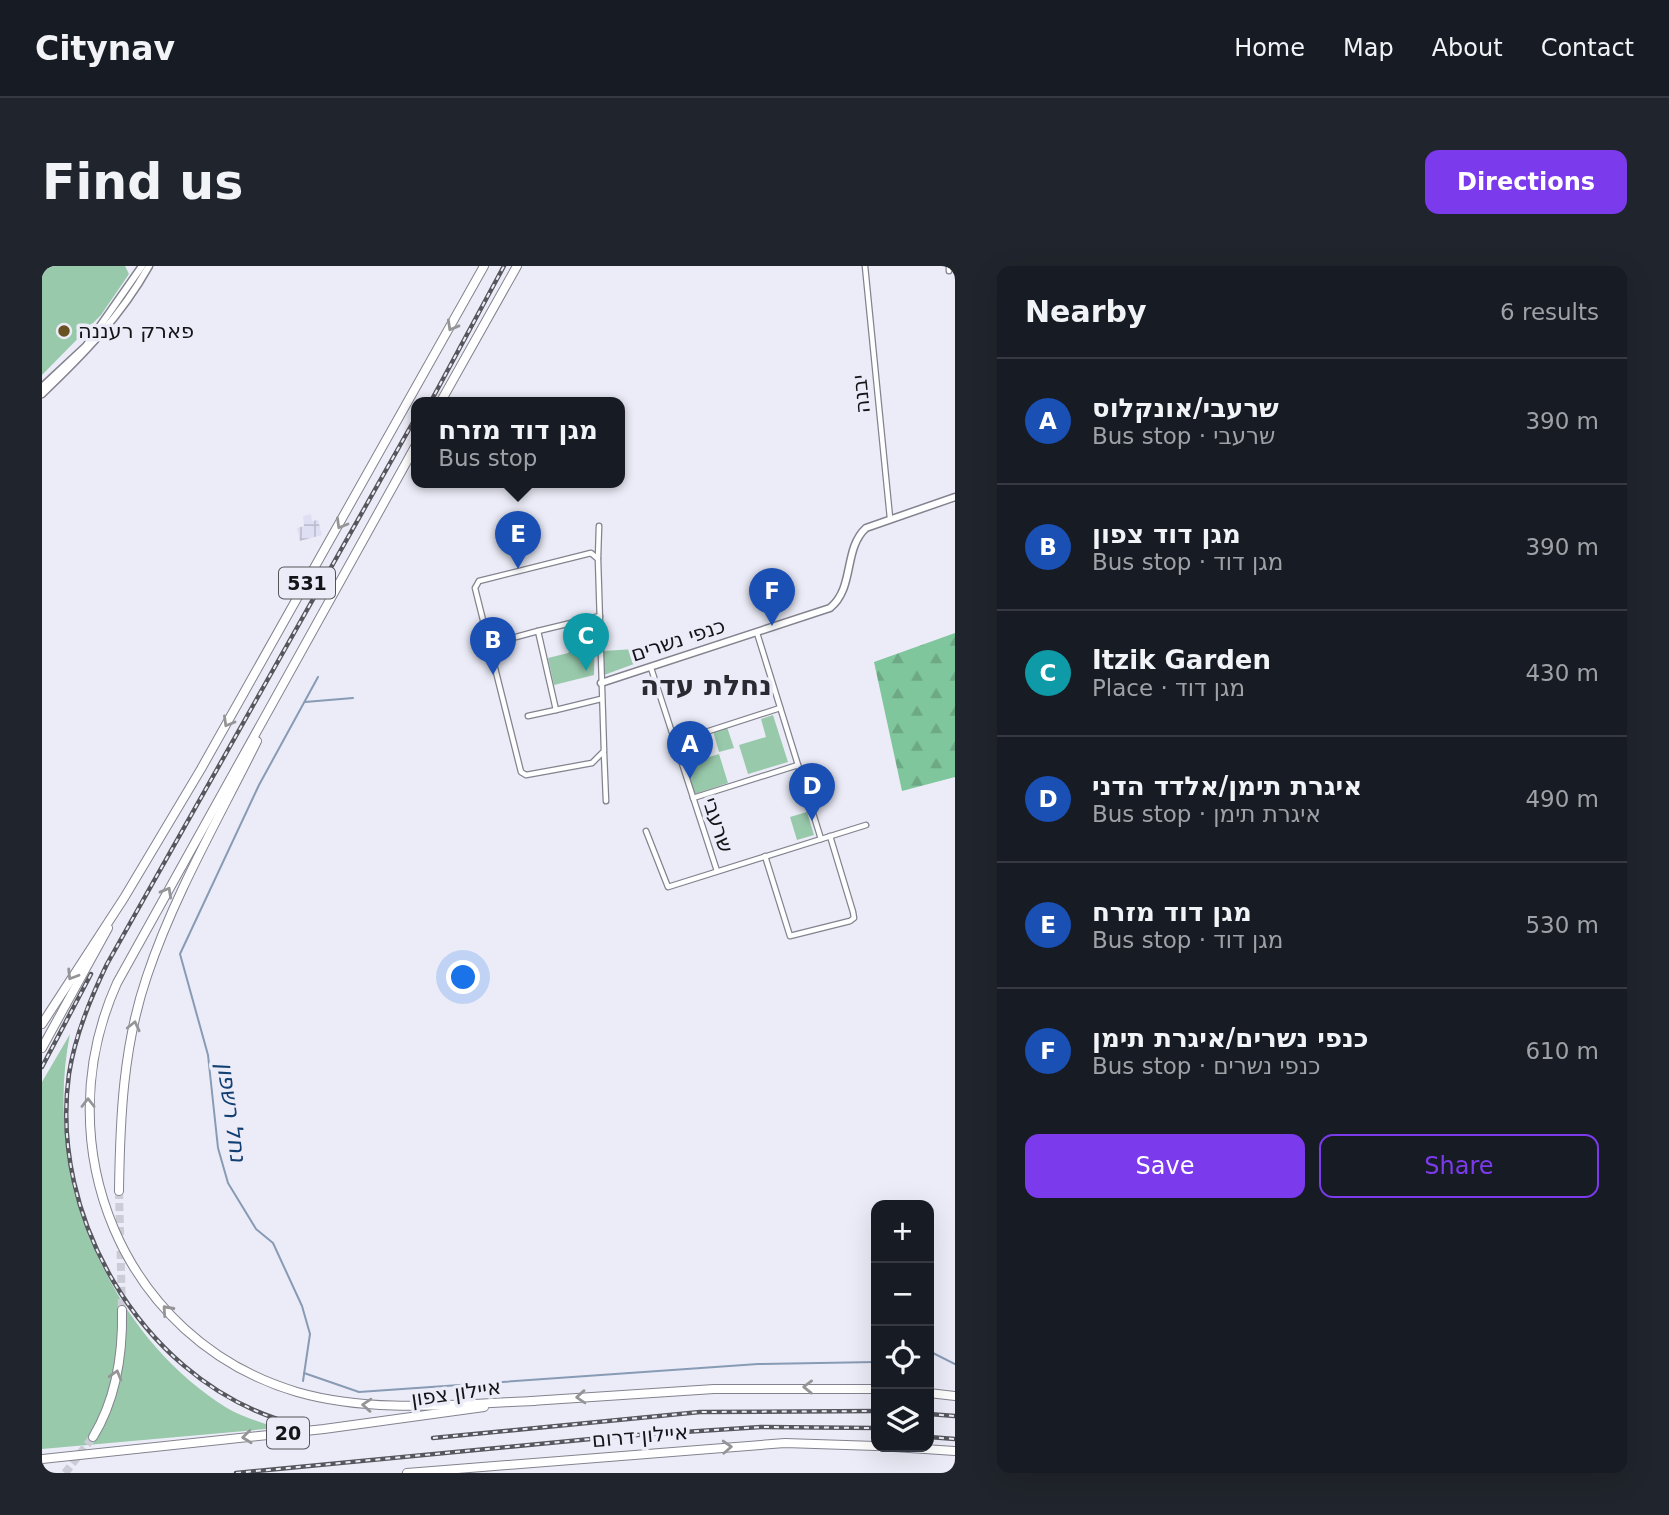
<!DOCTYPE html>
<html lang="en">
<head>
<meta charset="utf-8">
<style>
  body { margin:0; font-family:"DejaVu Sans","Noto Sans Hebrew",sans-serif; background:#20242c; color:#f1f3f6 }
  .controls { position:absolute; right:21px; bottom:21px; display:grid; overflow:hidden; border-radius:14px; box-shadow:0 7px 28px #0002 }
  .controls button { width:63px; height:63px; display:grid; place-items:center; padding:0; border:0; border-bottom:2px solid #363941; background:#171b24; color:#f1f3f6; font:35px sans-serif }
  .you { position:absolute; left:422px; top:712px; width:24px; height:24px; margin:-18px; border:5px solid #fff; border-radius:50%; background:#1a73e8; box-shadow:0 0 0 10px #1a73e833 }
  .badge { display:grid; place-items:center; width:46px; height:46px; border-radius:50%; background:#7c3aed; color:#fff; font-size:23px; font-weight:700 }
  .pin { position:absolute; translate:-50% -58px; filter:drop-shadow(0 2px 4px #0008) }
  .pin::after { content:''; position:absolute; top:37px; width:24px; height:21px; background:inherit; clip-path:polygon(0 0,100% 0,50% 100%) }
  .popup { position:absolute; left:369px; top:131px; width:214px; height:91px; box-sizing:border-box; display:grid; place-content:center; border-radius:14px; background:#171b24; filter:drop-shadow(0 2px 5px #0005); font-size:23px; white-space:nowrap; color:#9ea1a6 }
  .popup b { font-size:26px; color:#f1f3f6 }
  .popup::after { content:''; position:absolute; left:50%; top:100%; margin-left:-14px; border:14px solid transparent; border-top-color:#171b24 }
  .list { margin:0; padding:0; list-style:none }
  h2 { display:flex; justify-content:space-between; align-items:center; height:91px; margin:0; padding:0 28px; font-size:30px }
  h2 small { font-size:23px; font-weight:400; color:#9ea1a6 }
  .list li { display:grid; grid-template-columns:46px 1fr auto; gap:21px; align-items:center; box-sizing:border-box; height:126px; padding:0 28px; border-top:2px solid #363941 }
  .list b { display:block; font-size:26px; white-space:nowrap }
  .list p { margin:0; font-size:23px; white-space:nowrap; color:#9ea1a6 }
  .list em { font-size:23px; font-style:normal; color:#9ea1a6 }
  .actions { display:flex; gap:14px; padding:21px 28px }
  .actions a { flex:1; padding:16px 0; border:2px solid #7c3aed; border-radius:14px; text-align:center; font-size:24px; color:#7c3aed }
  .actions .main { background:#7c3aed; color:#fff }
  .icon { flex:none; width:38px; height:38px; fill:none; stroke:currentColor; stroke-width:2; stroke-linecap:round; stroke-linejoin:round }
  .map { position:relative; flex:none; width:913px; height:1207px; overflow:hidden; border-radius:14px }
  header { display:flex; align-items:center; gap:42px; box-sizing:border-box; height:98px; padding:0 35px; background:#171b24; border-bottom:2px solid #363941 }
  header strong { font-size:33px }
  nav { display:flex; gap:38px; margin-inline-start:auto; font-size:24px }
  .intro { display:flex; align-items:center; justify-content:space-between; box-sizing:border-box; height:168px; padding:0 42px }
  h1 { margin:0; font-size:49px }
  .button { padding:18px 32px; border-radius:14px; background:#7c3aed; color:#fff; font-size:24px; font-weight:700 }
  main { display:flex; gap:42px; padding:0 42px }
  aside { flex:1; background:#171b24; border-radius:14px; box-shadow:0 7px 28px #0002 }
  .map>svg:first-child { display:block }
</style>
</head>
<body>
<header>
<strong>Citynav</strong>
<nav><a>Home</a><a>Map</a><a>About</a><a>Contact</a></nav>
</header>
<div class="intro"><h1>Find us</h1><a class="button">Directions</a></div>
<main>
<div class="map">
<svg width="913" height="1207" viewBox="0 0 913 1207">
  <defs>
    <pattern id="industrial-grid" width="8" height="8" patternUnits="userSpaceOnUse" patternTransform="scale(1.75)"><rect width="8" height="8" fill="#dfdff3"/><path d="M0 4h8M4 0v8" fill="none" stroke="#bebed0"/></pattern>
    <pattern id="forest-firs" width="22" height="20" patternUnits="userSpaceOnUse" patternTransform="scale(1.75)"><rect width="22" height="20" fill="#80c69c"/><path d="M5 1l3.5 6h-7zM16 11l3.5 6h-7z" fill="#6ea986"/></pattern>
  </defs>
  <rect width="100%" height="100%" fill="#ececf8"/>
  <path fill="url(#industrial-grid)" d="M269,248l1,7 6,-1 4,15 -22,6 -3,-13 7,-2 -1,-10z"/>
  <g fill="#98c9ab">
    <path d="M0,0h83l4,8 -28,41 -59,60z"/>
    <path d="M553,353l-1,56 -40,10 -6,-27 20,-5 4,-6 -5,-22z"/>
    <path d="M593,383l-1,15 -30,11 -1,-24z"/>
    <path d="M731,449l15,47 -40,12 -9,-29 27,-8 -5,-18z"/>
    <path d="M685,461l7,21 -15,4 -6,-21z"/>
    <path d="M677,488l9,29 -36,12 -9,-30z"/>
    <path d="M765,546l7,23 -17,5 -7,-23z"/>
    <path d="M28,768c-28,138 37,300 157,374 15,9 34,14 50,20l-235,21v-367z"/>
  </g>
  <path fill="url(#forest-firs)" d="M913,367v144l-53,14 -28,-129z"/>
  <g fill="none" stroke-linecap="round" stroke-linejoin="round">
    <g stroke="#889bb4" stroke-width="2">
      <path d="M263,436l48,-4"/>
      <path d="M887,1089l4,-2 22,11"/>
      <path d="M262,1107l55,19 399,-28 118,-2"/>
      <path d="M261,1115l7,-47 -8,-28 -29,-63 -17,-14 -28,-46 -10,-35 -10,-93 -28,-101 79,-169 59,-108"/>
    </g>
    <g stroke="#ccccd6" stroke-width="8" stroke-dasharray="8 4" stroke-linecap="butt">
      <path d="M77,925l3,119"/>
      <path d="M23,1207l28,-36"/>
    </g>
    <defs>
      <g id="street">
        <path d="M823,0l25,252"/>
        <path d="M907,0v5"/>
        <path d="M549,287l7,6 6,192 -12,12 -66,12 -5,-3 -46,-184 4,-7z"/>
        <path d="M556,292l1,-32"/>
        <path d="M558,350l-62,15 18,79 45,-11"/>
        <path d="M715,367l64,206"/>
        <path d="M474,371l22,-6"/>
        <path d="M609,402l66,203"/>
        <path d="M486,450l28,-6"/>
        <path d="M633,476l105,-34"/>
        <path d="M562,487l2,48"/>
        <path d="M651,532l105,-33"/>
        <path d="M604,565l22,56 198,-62"/>
        <path d="M723,590l25,80 60,-15 4,-3 -1,-6 -23,-76"/>
      </g>
      <g id="secondary">
        <path d="M0,121l44,-41 56,-80"/>
        <path d="M0,128c41,-39 79,-78 107,-128"/>
        <path d="M559,417l229,-75c25,-20 13,-59 36,-80l89,-31"/>
      </g>
      <g id="highway">
        <path d="M398,137l77,-137"/>
        <path d="M374,179l-299,538c-73,162 5,357 180,409 77,22 158,12 237,9"/>
        <path d="M0,758l82,-126 77,-129 283,-503"/>
        <path d="M0,782l66,-120"/>
        <path d="M77,925c1,-72 4,-145 28,-215 27,-81 72,-158 110,-235"/>
        <path d="M887,1127l26,3"/>
        <path d="M489,1135l183,-12h162"/>
        <path d="M51,1171c23,-38 30,-83 29,-127"/>
        <path d="M852,1181l61,4"/>
        <path d="M0,1193l282,-30 160,-22"/>
        <path d="M365,1207l378,-30 91,3"/>
      </g>
    </defs>
    <use href="#street" stroke="#82838e" stroke-width="7"/>
    <use href="#secondary" stroke="#82838e" stroke-width="9"/>
    <use href="#highway" stroke="#82838e" stroke-width="10"/>
    <use href="#street" stroke="#fff" stroke-width="4.5"/>
    <use href="#secondary" stroke="#fff" stroke-width="6"/>
    <use href="#highway" stroke="#fff" stroke-width="8"/>
    <defs>
      <g id="rail">
        <path d="M388,137l74,-137"/>
        <path d="M0,801l49,-93"/>
        <path d="M887,1148l26,2"/>
        <path d="M235,1153c-137,-46 -228,-203 -208,-345 6,-39 21,-75 38,-110l309,-547"/>
        <path d="M887,1171l26,2"/>
        <path d="M391,1172l267,-26 176,-1"/>
        <path d="M194,1207l386,-37 139,-9 115,1"/>
      </g>
    </defs>
    <use href="#rail" stroke="#56565d" stroke-width="4.5"/>
    <use href="#rail" stroke="#ececf8" stroke-width="2" stroke-dasharray="5" stroke-linecap="butt"/>
  </g>
  <defs><path id="oneway-chevron" d="M-2-3.5L2.5 0L-2 3.5" fill="none" stroke-width="1.6" stroke-linecap="round" stroke-linejoin="round" transform="scale(1.75)"/></defs>
  <g stroke="#959597">
    <use href="#oneway-chevron" transform="translate(410 60) rotate(119)"/>
    <use href="#oneway-chevron" transform="translate(299 258) rotate(120)"/>
    <use href="#oneway-chevron" transform="translate(186 456) rotate(120)"/>
    <use href="#oneway-chevron" transform="translate(125 626) rotate(-61)"/>
    <use href="#oneway-chevron" transform="translate(30 709) rotate(122)"/>
    <use href="#oneway-chevron" transform="translate(92 760) rotate(-77)"/>
    <use href="#oneway-chevron" transform="translate(46 837) rotate(-90)"/>
    <use href="#oneway-chevron" transform="translate(125 1044) rotate(-132)"/>
    <use href="#oneway-chevron" transform="translate(74 1109) rotate(-74)"/>
    <use href="#oneway-chevron" transform="translate(766 1121) rotate(-179)"/>
    <use href="#oneway-chevron" transform="translate(539 1131) rotate(176)"/>
    <use href="#oneway-chevron" transform="translate(325 1139) rotate(-176)"/>
    <use href="#oneway-chevron" transform="translate(205 1171) rotate(174)"/>
    <use href="#oneway-chevron" transform="translate(685 1181) rotate(-3)"/>
  </g>
  <circle fill="#695222" stroke="#ececf8" stroke-width="2.5" cx="22" cy="65" r="7"/>
  <g text-anchor="middle" dominant-baseline="central" stroke-width="7" stroke-linejoin="round" paint-order="stroke">
    <g fill="#ececf8" stroke="#55555b" stroke-width="2">
      <rect x="237" y="301.5" width="56" height="31" rx="5"/>
      <rect x="225" y="1151.5" width="42" height="31" rx="5"/>
    </g>
    <g font-size="19" font-weight="bold" fill="#141418">
      <text x="265" y="317">531</text>
      <text x="246" y="1167">20</text>
    </g>
    <g font-size="21" fill="#141418" stroke="#ececf8" text-anchor="start">
      <text x="36" y="65">פארק רעננה</text>
    </g>
    <g font-size="21" fill="#141418" stroke="#ececf8">
      <text transform="translate(819 128) rotate(-96)">יבנה</text>
      <text transform="translate(636 374) rotate(-18)">כנפי נשרים</text>
      <text transform="translate(676 559) rotate(72)">שרעבי</text>
      <text transform="translate(414 1127) rotate(-8)">איילון צפון</text>
      <text transform="translate(598 1170) rotate(-5)">איילון דרום</text>
    </g>
    <g font-size="23" font-style="italic" fill="#124072" stroke="#ececf8">
      <text transform="translate(190 846) rotate(82)">נחל רשפון</text>
    </g>
    <g font-size="28" font-weight="bold" fill="#2a2a33" stroke="#ececf8">
      <text x="664" y="419">נחלת עדה</text>
    </g>
  </g>
</svg>
<div class="controls">
<button>+</button>
<button>−</button>
<button><svg class="icon" aria-label="locate" viewBox="0 0 24 24"><circle cx="12" cy="12" r="6"/><path d="M12 2v4M12 18v4M2 12h4M18 12h4"/></svg></button>
<button><svg class="icon" aria-label="layers" viewBox="0 0 24 24"><path d="M12 4l9 5-9 5-9-5zM3 14l9 5 9-5"/></svg></button>
</div>
<div class="you"></div>
<div class="pin badge" style="left:648px;top:513px;background:#1a4fb4">A</div>
<div class="pin badge" style="left:451px;top:409px;background:#1a4fb4">B</div>
<div class="pin badge" style="left:544px;top:405px;background:#0f9aa8">C</div>
<div class="pin badge" style="left:770px;top:555px;background:#1a4fb4">D</div>
<div class="pin badge" style="left:476px;top:303px;background:#1a4fb4">E</div>
<div class="popup"><b>מגן דוד מזרח</b>Bus stop</div>
<div class="pin badge" style="left:730px;top:360px;background:#1a4fb4">F</div>
</div>
<aside>
<h2>Nearby<small>6 results</small></h2>
<ul class="list">
<li><span class="badge" style="background:#1a4fb4">A</span><div><b>שרעבי/אונקלוס</b><p>Bus stop · שרעבי</p></div><em>390 m</em></li>
<li><span class="badge" style="background:#1a4fb4">B</span><div><b>מגן דוד צפון</b><p>Bus stop · מגן דוד</p></div><em>390 m</em></li>
<li><span class="badge" style="background:#0f9aa8">C</span><div><b>Itzik Garden</b><p>Place · מגן דוד</p></div><em>430 m</em></li>
<li><span class="badge" style="background:#1a4fb4">D</span><div><b>איגרת תימן/אלדד הדני</b><p>Bus stop · איגרת תימן</p></div><em>490 m</em></li>
<li><span class="badge" style="background:#1a4fb4">E</span><div><b>מגן דוד מזרח</b><p>Bus stop · מגן דוד</p></div><em>530 m</em></li>
<li><span class="badge" style="background:#1a4fb4">F</span><div><b>כנפי נשרים/איגרת תימן</b><p>Bus stop · כנפי נשרים</p></div><em>610 m</em></li>
</ul>
<div class="actions"><a class="main">Save</a><a>Share</a></div>
</aside>
</main>
</body>
</html>
